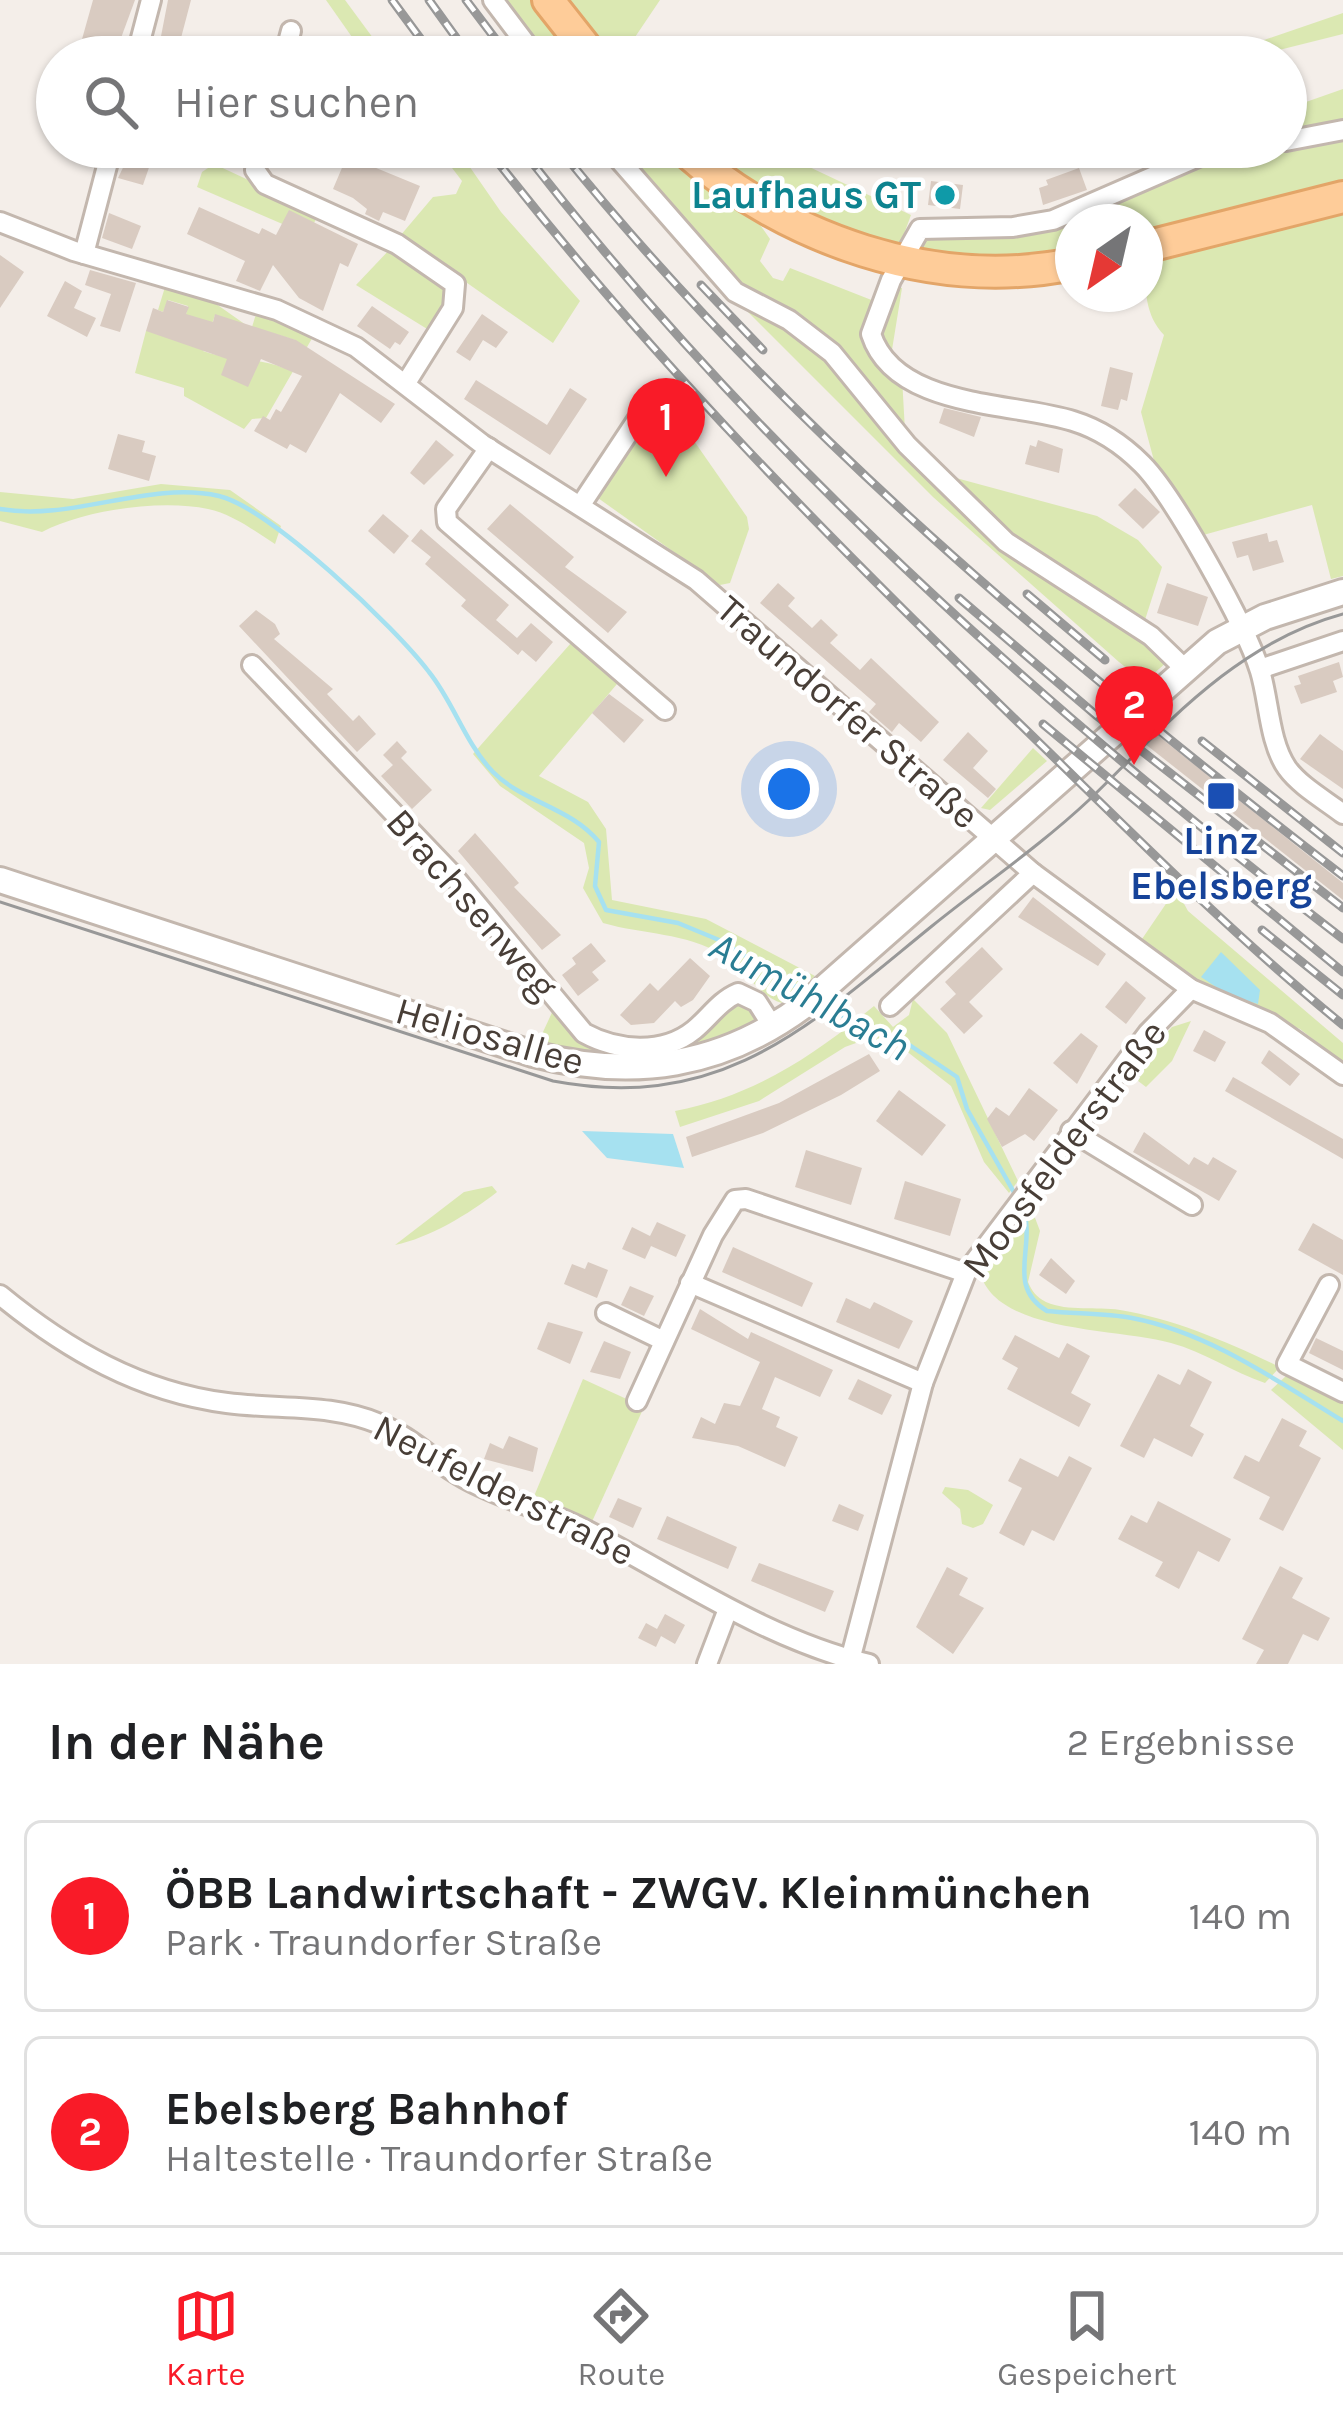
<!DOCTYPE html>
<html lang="de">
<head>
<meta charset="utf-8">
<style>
  body { margin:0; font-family:Karla,sans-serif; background:#f2f2f2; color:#202124 }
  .compass { position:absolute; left:1055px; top:204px; width:108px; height:108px; border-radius:50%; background:#fff; box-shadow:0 3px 9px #0004; rotate:214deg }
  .you { position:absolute; left:789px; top:789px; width:42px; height:42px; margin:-30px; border:9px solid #fff; border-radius:50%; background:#1a73e8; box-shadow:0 0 0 18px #1a73e833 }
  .badge { display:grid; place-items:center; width:78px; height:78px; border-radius:50%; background:#f91b28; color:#fff; font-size:39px; font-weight:700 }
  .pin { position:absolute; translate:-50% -99px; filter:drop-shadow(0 3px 6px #0008) }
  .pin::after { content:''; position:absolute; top:63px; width:42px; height:36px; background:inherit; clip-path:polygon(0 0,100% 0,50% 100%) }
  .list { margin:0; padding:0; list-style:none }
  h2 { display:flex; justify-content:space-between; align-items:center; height:156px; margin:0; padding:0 48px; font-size:51px }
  h2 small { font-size:39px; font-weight:400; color:#757577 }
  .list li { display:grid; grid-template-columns:78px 1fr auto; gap:36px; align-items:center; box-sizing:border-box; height:192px; margin:0 24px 24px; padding:0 24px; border:3px solid #e0e0e0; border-radius:18px }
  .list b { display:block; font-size:45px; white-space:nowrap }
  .list p { margin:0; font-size:39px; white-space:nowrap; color:#757577 }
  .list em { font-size:39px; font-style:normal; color:#757577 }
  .icon { flex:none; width:66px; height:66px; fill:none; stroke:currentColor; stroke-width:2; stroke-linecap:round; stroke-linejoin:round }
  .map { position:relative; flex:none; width:1343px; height:1664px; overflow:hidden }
  .search { position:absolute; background:#fff; box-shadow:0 3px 9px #0004; left:36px; right:36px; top:36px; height:132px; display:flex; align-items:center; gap:30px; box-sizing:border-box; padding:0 42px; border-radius:66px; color:#757577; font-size:45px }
  .sheet { height:588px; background:#fff }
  nav { display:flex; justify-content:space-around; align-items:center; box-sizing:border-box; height:168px; border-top:3px solid #e0e0e0; background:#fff; font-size:33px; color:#757577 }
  nav a { display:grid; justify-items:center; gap:6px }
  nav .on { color:#f91b28 }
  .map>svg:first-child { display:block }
</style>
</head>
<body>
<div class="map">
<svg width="1343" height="1664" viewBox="0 0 1343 1664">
  <rect width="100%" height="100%" fill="#f4eee9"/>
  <g fill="#dbe8b2">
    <path d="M326,0h19l42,57h-21z"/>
    <path d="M504,0h28l41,57h-26z"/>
    <path d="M561,0h99l-33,49 9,8h-28z"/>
    <path d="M1343,13v21l-92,23h-37z"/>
    <path d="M1343,89v35l-57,9v-24z"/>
    <path d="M1343,134v46l-198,53v-11h-72v28l-98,10 -58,-9 2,-11c31,-17 75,1 110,-6 70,-15 128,-63 196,-83 39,-12 78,-1 118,-17z"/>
    <path d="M436,147h20l45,65 79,89 -27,42 -153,-107 33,-39 23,-3 6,-13z"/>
    <path d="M618,147h38l100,72 14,20 -10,22 13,17 10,3 7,-13 84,33 6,-17 22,4 -11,68 11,21 3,54 -62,-79 -50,-39 -52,-26z"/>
    <path d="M700,147h67l144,68 -11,30 -8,4 -78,-30z"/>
    <path d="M214,164l105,49 -11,22 -111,-48 5,-15z"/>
    <path d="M1343,215v361l-12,3 -19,-74 -116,32 -39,-65 -16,-60 23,-77c-19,-20 -19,-45 -19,-71z"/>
    <path d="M392,247l48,30 10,19 -18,36 -76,-47z"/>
    <path d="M165,287l47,14 34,24 -31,-10 -12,36c28,10 53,6 81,17l11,-28 -43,-13 4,-13 58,21 -48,83 -14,1 -8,10 -60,-33v-8l-49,-15 11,-42 40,-17 2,-8 -20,-6 -5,12 -5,-2z"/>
    <path d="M739,303l71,38 186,200 144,95 27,26 -23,20 -25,-20 -186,-165z"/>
    <path d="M662,395l85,122 2,12 -19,54 -10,2 -122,-87z"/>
    <path d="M945,475l152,41 41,24 24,27 -19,59 -108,-68z"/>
    <path d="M161,484l69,6 51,36 -6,18c-20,-13 -43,-30 -67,-35 -47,-10 -124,1 -166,23l-42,-11v-29l73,7z"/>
    <path d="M571,643l46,41 -78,92 49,26 18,27 6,71 94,19 109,57 -33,27c-22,-6 -38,-35 -59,-48 -39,-23 -78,-20 -120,-32l-20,-35 6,-20 -5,-25 -84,-57 -27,-32z"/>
    <path d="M1033,748l14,13 -57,49 -9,-2z"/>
    <path d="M1176,889l12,22 155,132v20l-43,-34 -86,-36 -72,-54z"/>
    <path d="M913,999l34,34 71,148 -9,12 -25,-31 -33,-76 -46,-36 -38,-11 -22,8 -86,54 -79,26 -5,-16c79,-15 138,-55 199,-105l19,21 16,-12z"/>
    <path d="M737,1005l16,7 2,12 -58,29 -94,7 -66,-15 18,-39 32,40 43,10z"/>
    <path d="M1191,1021l-19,40 -26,26 -17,-13 43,-47z"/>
    <path d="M492,1186l5,6c-28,22 -68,46 -102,53l69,-53z"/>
    <path d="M1029,1202l11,29 -12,51c4,9 8,15 18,20 23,10 50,4 74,8 55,9 110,33 160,57l-15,16c-32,-11 -61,-31 -94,-40 -50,-15 -176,-9 -191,-71z"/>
    <path d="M1287,1375l56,27v48l-72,-60z"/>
    <path d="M583,1379l61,28 -54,119 -58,-25z"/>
    <path d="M945,1487l23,3 25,15 -10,19 -10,4 -11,-4 -2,-15 -18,-16z"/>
  </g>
  <g fill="#a6e1f0">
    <path d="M1221,952l39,38 -2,14 -30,-9 -27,-18z"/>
    <path d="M582,1131l91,3 11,34 -77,-10z"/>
  </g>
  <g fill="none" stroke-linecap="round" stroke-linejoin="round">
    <g stroke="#a6e1f0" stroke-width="4.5">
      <path d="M0,509c72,13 148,-29 219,-13 51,12 177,132 210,176 25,31 36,71 64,100 31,31 77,35 106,70l-4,44 11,24 72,13 41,17 84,51"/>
      <path d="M823,1004l38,23 47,17 49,33 10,32 49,87"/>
      <path d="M1022,1206c16,39 -18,79 25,105 28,3 57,2 85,7 78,15 145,63 211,103"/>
    </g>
  </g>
  <g fill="#d9cbc1">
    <path d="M93,0h42l-21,57h-37z"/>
    <path d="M168,0h23l-10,38 14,3 -3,13 -35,3z"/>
    <path d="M133,147h23l-13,38 -25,-7z"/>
    <path d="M347,156l73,30 -15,35 -22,-9 -4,9 -14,-7 2,-5 -14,-11 -20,-9z"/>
    <path d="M1079,168l8,22 -44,15 -4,-17 9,-3 -2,-5z"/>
    <path d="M931,181l32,4 -3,24 -32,-4z"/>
    <path d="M199,207l60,27 3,-6 14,7 13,-25 69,34 -10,23 -8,-4 -17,48 -24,-13 -26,-33 -13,26 -24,-10 9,-20 -58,-27z"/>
    <path d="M109,213l32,13 -9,23 -30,-11z"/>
    <path d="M0,255l24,17 -24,36z"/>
    <path d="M90,270l46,13 -16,49 -20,-6 11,-32 -26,-9z"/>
    <path d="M65,281l17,10 -8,17 22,10 -9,19 -40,-21z"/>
    <path d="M167,300l22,7 -3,7 27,8 2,-8 81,26 99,64 -14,19 -41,-30 -34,60 -16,-9 -3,5 -33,-18 9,-15 7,4 6,-11 5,3 21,-36 -41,-17 -13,28 -27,-12 6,-16 -81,-28 7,-23 10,4z"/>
    <path d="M372,306l37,26 -9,13 -5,-3 -5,7 -33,-23z"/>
    <path d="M482,314l26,18 -12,16 -13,-8 -13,21 -14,-9z"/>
    <path d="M1110,367l23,6 -6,28 -6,-2 -3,11 -17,-4z"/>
    <path d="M476,380l71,45 23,-37 17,11 -37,56 -86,-56z"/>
    <path d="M944,408l37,9 -7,20 -35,-14z"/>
    <path d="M118,434l27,7 -3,11 14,4 -7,25 -41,-12z"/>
    <path d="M436,440l18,15 -30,30 -14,-12z"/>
    <path d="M1038,440l25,9 -4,24 -34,-9 5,-19 6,2z"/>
    <path d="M1135,488l25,24 -17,17 -25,-24z"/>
    <path d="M510,504l64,53 -9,10 62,45 -19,21 -121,-104z"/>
    <path d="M383,514l26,22 -15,18 -26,-23z"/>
    <path d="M421,529l88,76 -13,15 21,18 14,-15 22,19 -17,20 -14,-12 -4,5 -57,-49 5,-6 -41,-36 6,-7 -20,-16z"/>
    <path d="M1267,533l2,9 8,-2 7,22 -31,9 -5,-16 -11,3 -5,-16z"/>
    <path d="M778,583l17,15 -7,8 24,22 9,-9 17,16 -8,8 30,27 11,-12 68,64 -18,20 -22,-19 -7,9 -23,-20 7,-8 -116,-101z"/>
    <path d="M1167,583l41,14 -10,29 -41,-13z"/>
    <path d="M256,610l19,14 5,10 -6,5 59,50 -6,5 26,27 6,-6 17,19 -19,18 -118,-126z"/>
    <path d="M1339,662l4,15 -10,4 4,11 -36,12 -7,-18 7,-2 -3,-8z"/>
    <path d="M609,694l35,26 -20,23 -32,-30z"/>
    <path d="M1146,726l197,157v17l-208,-164z"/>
    <path d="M968,732l20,19 -15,17 23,21 -8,9 -45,-38z"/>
    <path d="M1320,734l23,17v38l-43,-30z"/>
    <path d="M397,741l10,11 -6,6 31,32 -20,19 -31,-33 12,-11 -10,-10z"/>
    <path d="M475,833l44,50 -5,4 47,48 -19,15 -84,-99z"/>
    <path d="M1033,897l73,57 -8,12 -80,-49z"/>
    <path d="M591,943l15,18 -14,11 7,8 -21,16 -16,-21 14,-11 -4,-6z"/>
    <path d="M982,947l21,22 -34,33 14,14 -19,18 -24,-25 16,-15 -11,-12z"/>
    <path d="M690,958l20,18 -17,24 -12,7 -6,-6 -21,22 -23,2 -11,-10 30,-32 8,8z"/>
    <path d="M1126,981l20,17 -20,26 -21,-17z"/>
    <path d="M1204,1030l22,12 -11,20 -22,-11z"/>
    <path d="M1081,1033l17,13 -21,38 -24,-21z"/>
    <path d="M1269,1050l31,24 -10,12 -29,-23z"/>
    <path d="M869,1054l11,17 -39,24 -78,38 -71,24 -6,-20 93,-34z"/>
    <path d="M1233,1077l110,62v20l-118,-68z"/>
    <path d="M1029,1088l29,22 -24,31 -9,-7 -23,13 -15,-28 9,-12 13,9z"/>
    <path d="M899,1090l47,35 -24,31 -46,-35z"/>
    <path d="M1144,1132l45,33 5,-8 14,8 5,-8 24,14 -18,30 -86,-49z"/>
    <path d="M806,1150l56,18 -11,37 -56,-18z"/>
    <path d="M905,1181l56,18 -11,37 -56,-17z"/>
    <path d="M657,1222l29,13 -10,22 -25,-11 -6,13 -23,-10 10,-22 18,9z"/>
    <path d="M1313,1223l30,17v35l-45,-25z"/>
    <path d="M733,1247l80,36 -11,24 -80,-35z"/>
    <path d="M1051,1258l24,23 -9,13 -27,-19z"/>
    <path d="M588,1262l20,8 -11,28 -33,-14 8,-20 13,5z"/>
    <path d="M630,1286l24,10 -10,20 -23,-11z"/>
    <path d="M846,1298l24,11 4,-7 39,19 -14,28 -63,-27z"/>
    <path d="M700,1309l48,30 3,-7 82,38 -13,27 -45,-20 -13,32 18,8 -4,10 22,10 -13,30 -47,-21 -46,-8 9,-21 14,7 9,-21 16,3 20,-44 -69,-33z"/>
    <path d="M548,1322l35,10 -13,32 -33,-15z"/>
    <path d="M1015,1335l44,23 8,-15 23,13 -19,37 20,11 -12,23 -72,-38 11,-21 -16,-9z"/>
    <path d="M1316,1338l27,13v19l-34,-17z"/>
    <path d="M604,1341l27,11 -11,27 -30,-7z"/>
    <path d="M1188,1369l24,13 -22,44 14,8 -12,23 -38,-19 -10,20 -24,-12 38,-72 22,11z"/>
    <path d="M858,1379l34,16 -10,20 -34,-16z"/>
    <path d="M1282,1418l25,13 -8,15 22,12 -38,73 -24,-12 11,-22 -37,-19 12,-23 14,7z"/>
    <path d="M509,1436l29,12 -5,24 -49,-13 6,-16 13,6z"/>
    <path d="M1069,1456l23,12 -38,73 -22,-11 -8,16 -25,-13 23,-45 -14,-7 12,-23 38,19z"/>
    <path d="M618,1498l24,10 -9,20 -24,-11z"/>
    <path d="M1158,1501l73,38 -12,23 -21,-11 -19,38 -24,-13 8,-14 -45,-23 13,-24 16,8z"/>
    <path d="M839,1504l25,11 -6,16 -26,-10z"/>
    <path d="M667,1516l70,31 -9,22 -71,-30z"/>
    <path d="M759,1563l75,28 -9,21 -74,-31z"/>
    <path d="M1280,1566l23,12 -11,20 38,20 -12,23 -15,-7 -15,30h-32l8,-14 -22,-11z"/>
    <path d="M947,1567l21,11 -9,17 25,13 -31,46 -37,-27z"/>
    <path d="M665,1614l20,11 -10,19 -14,-8 -5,11 -18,-9 8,-15 11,6z"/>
  </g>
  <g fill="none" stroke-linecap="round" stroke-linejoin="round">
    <defs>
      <g id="minor">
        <path d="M493,0l43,57"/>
        <path d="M136,57l15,-57"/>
        <path d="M284,57l7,-26"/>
        <path d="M1286,141l57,-11"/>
        <path d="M260,147l-5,23 10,14 132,60 58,40 -2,24 -47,75"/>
        <path d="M608,147l127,145 54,28 43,33 75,92 99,97 145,94 32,31"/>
        <path d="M1221,147l-168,73 -40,7 -93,2 -29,51 -20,54c24,75 143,68 202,87 26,8 49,23 69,43 32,32 104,162 118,207 9,29 9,71 27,97 13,18 38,32 56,46"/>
        <path d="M0,222l74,29 203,59 79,37 126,97 214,136 337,293 158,116 79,34 73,52"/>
        <path d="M84,254l28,-107"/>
        <path d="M489,448l-43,61 1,13 218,188"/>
        <path d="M582,503l67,-101"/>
        <path d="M252,665l198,207 134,161c33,18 79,22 110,-3 15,-12 25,-29 44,-37l19,9 16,25"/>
        <path d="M1260,669l83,-28"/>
        <path d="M890,1006l143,-133"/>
        <path d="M1071,1131l121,74"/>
        <path d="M690,1283l233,100"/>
        <path d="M1329,1285l-42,79 56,28"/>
        <path d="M0,1295c67,55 140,97 227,108 53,7 103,0 153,21 31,13 55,38 84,54 37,21 80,31 118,50 94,48 183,111 287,136"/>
        <path d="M606,1313l58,28"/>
        <path d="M637,1401l76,-166 22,-35 11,-1 220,74"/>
        <path d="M707,1664l21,-55"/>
        <path d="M849,1664l74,-281 43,-110 182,-240 43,-44"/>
      </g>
      <path id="tertiary" d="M0,880l533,174c100,26 189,13 273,-50l411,-362 48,-25 78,-25"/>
      <g id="primary">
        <path d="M548,0l45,57"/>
        <path d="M681,147c105,93 253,145 392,117"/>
        <path d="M1145,247l198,-50"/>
      </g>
    </defs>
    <use href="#minor" stroke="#c3b7ae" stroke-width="24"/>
    <use href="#tertiary" stroke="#c3b7ae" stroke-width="30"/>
    <use href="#primary" stroke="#e3a568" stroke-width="36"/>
    <use href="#minor" stroke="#fff" stroke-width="18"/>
    <use href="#tertiary" stroke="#fff" stroke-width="24"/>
    <use href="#primary" stroke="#fecc99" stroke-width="30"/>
    <path stroke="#989898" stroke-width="3" d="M0,902l553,179c170,32 257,-56 379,-155 52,-42 108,-80 157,-126 77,-75 147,-157 254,-186"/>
    <defs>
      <g id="rail">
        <path d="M392,0l42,57"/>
        <path d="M429,0l41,57"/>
        <path d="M466,0l43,57"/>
        <path d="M486,147c163,210 347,396 537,580 105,102 206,205 320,298"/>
        <path d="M520,147c236,304 519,558 823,792"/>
        <path d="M558,147c223,278 504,512 785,729"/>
        <path d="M701,285l62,65"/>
        <path d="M1027,594l78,66"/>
        <path d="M959,598l138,118 246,192"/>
        <path d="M1043,724l300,248"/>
        <path d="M1202,741l141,112"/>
        <path d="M1262,930l81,65"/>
      </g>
    </defs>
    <use href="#rail" stroke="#989898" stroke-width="9"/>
    <use href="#rail" stroke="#fff" stroke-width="4.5" stroke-dasharray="14" stroke-linecap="butt"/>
  </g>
  <circle fill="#0f9aa8" stroke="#fff" stroke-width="4.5" cx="945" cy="195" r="12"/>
  <rect fill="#1a4fb4" stroke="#fff" stroke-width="4.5" x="1206" y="781" width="30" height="30" rx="6"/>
  <g text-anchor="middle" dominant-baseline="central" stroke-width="9" stroke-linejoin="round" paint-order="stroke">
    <g font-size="39" font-weight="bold" fill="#0d838f" stroke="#fff" text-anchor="end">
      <text x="921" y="195">Laufhaus GT</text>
    </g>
    <g font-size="39" fill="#483e37" stroke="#fff">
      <text transform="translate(848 712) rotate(41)">Traundorfer Straße</text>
      <text transform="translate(472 904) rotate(49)">Brachsenweg</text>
      <text transform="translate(490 1036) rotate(16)">Heliosallee</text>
      <text transform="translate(1064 1149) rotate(-53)">Moosfelderstraße</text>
      <text transform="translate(504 1490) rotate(27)">Neufelderstraße</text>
    </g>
    <g font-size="39" font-weight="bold" fill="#164399" stroke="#fff">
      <text x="1221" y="841">Linz<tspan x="1221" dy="45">Ebelsberg</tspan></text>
    </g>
    <g font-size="42" font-style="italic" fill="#2a7d93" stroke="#fff">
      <text transform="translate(810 996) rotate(29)">Aumühlbach</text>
    </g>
  </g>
</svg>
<svg class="compass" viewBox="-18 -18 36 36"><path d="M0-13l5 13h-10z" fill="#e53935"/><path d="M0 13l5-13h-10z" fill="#757577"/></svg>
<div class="you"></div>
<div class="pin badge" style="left:666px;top:477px">1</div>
<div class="pin badge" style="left:1134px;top:765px">2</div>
<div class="search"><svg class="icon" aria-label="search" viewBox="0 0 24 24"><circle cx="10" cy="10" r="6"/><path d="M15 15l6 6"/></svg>Hier suchen</div>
</div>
<section class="sheet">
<h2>In der Nähe<small>2 Ergebnisse</small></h2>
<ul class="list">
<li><span class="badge">1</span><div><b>ÖBB Landwirtschaft - ZWGV. Kleinmünchen</b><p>Park · Traundorfer Straße</p></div><em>140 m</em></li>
<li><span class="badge">2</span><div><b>Ebelsberg Bahnhof</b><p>Haltestelle · Traundorfer Straße</p></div><em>140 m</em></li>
</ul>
</section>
<nav>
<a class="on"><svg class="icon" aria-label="map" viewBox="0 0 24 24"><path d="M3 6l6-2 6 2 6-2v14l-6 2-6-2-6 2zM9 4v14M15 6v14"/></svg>Karte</a>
<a><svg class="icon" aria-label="directions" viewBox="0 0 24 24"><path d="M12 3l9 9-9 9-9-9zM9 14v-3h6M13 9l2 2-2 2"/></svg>Route</a>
<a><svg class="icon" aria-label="saved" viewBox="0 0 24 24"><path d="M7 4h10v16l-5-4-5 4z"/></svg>Gespeichert</a>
</nav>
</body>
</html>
